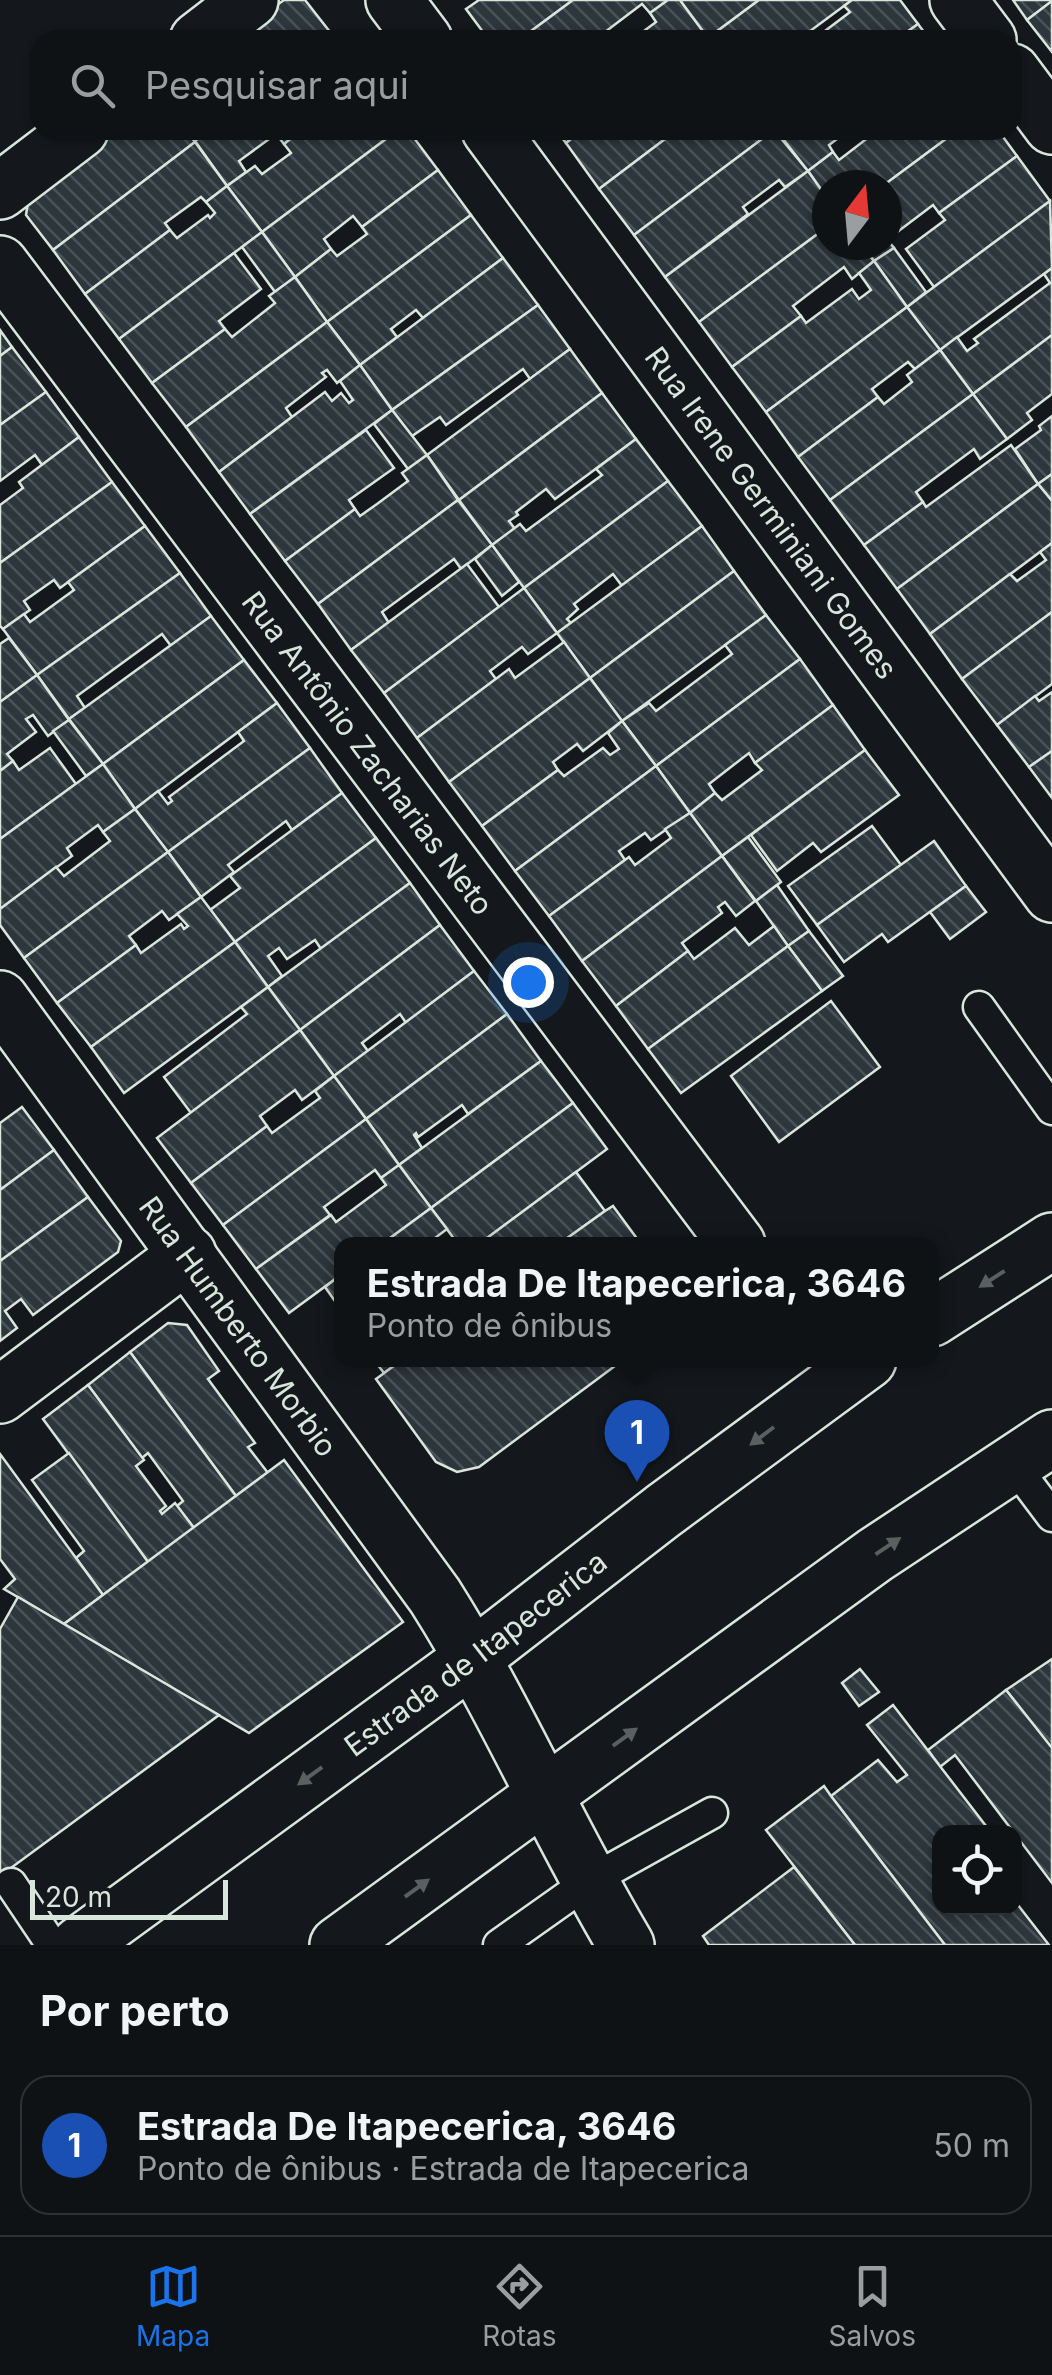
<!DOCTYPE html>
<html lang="pt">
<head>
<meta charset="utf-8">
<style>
  body { margin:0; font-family:Inter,sans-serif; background:#1d2022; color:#f1f3f6 }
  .controls { position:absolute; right:30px; bottom:30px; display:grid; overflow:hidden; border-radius:20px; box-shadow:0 2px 8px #0004 }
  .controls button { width:90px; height:90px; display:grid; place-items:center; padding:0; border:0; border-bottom:2px solid #2f3234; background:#0f1215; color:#f1f3f6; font:50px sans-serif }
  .compass { position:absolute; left:812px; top:170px; width:90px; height:90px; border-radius:50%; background:#0f1215; box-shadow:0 2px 8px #0004; rotate:16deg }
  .scale { position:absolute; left:30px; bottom:25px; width:198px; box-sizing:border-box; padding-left:10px; border:5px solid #d8e6dc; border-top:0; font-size:28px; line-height:35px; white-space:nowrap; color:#d8e6dc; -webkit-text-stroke:8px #14181c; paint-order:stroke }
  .you { position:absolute; left:528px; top:982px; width:35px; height:35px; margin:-25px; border:8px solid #fff; border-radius:50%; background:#1a73e8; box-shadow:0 0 0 15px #1a73e833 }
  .badge { display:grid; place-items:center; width:65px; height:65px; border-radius:50%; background:#1a73e8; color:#fff; font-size:32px; font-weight:700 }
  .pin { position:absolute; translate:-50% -82px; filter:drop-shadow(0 2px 5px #0008) }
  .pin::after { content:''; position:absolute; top:52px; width:35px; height:30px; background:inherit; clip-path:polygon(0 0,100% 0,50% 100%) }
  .popup { position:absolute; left:334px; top:1237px; width:605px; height:130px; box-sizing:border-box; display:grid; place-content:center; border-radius:20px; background:#0f1215; filter:drop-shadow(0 2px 8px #0005); font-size:32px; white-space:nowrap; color:#9b9ea0 }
  .popup b { font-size:38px; color:#f1f3f6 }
  .popup::after { content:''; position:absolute; left:50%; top:100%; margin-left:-20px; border:20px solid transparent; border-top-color:#0f1215 }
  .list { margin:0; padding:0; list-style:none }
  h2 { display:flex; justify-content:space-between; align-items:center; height:130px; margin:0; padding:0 40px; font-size:42px }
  h2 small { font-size:32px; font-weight:400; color:#9b9ea0 }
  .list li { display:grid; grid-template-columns:65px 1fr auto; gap:30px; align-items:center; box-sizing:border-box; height:140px; margin:0 20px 20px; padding:0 20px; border:2px solid #2f3234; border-radius:30px }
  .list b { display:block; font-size:38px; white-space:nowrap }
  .list p { margin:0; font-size:32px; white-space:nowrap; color:#9b9ea0 }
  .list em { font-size:32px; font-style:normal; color:#9b9ea0 }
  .icon { flex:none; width:55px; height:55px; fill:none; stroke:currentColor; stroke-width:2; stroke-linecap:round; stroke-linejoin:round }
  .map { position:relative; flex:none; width:1052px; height:1945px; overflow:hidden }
  .search { position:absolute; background:#0f1215; box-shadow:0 2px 8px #0004; left:30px; right:30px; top:30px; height:110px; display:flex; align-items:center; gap:25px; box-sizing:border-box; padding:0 35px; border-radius:30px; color:#9b9ea0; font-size:38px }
  .sheet { height:290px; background:#0f1215 }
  nav { display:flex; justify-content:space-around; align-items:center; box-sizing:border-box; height:140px; border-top:2px solid #2f3234; background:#0f1215; font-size:28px; color:#9b9ea0 }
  nav a { display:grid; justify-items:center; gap:5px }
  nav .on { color:#1a73e8 }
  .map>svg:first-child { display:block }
</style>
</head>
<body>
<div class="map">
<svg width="1052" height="1945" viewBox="0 0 1052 1945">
  <defs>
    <pattern id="building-back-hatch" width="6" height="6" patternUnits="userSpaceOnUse" patternTransform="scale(2.5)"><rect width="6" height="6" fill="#2c363c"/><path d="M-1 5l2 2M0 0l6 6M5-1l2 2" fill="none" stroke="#4a5358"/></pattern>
  </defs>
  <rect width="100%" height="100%" fill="#14181c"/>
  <g fill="url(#building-back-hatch)" stroke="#d8e6dc" stroke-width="2.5">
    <path d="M284,0h21l29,37 -4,3h-102z"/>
    <path d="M479,0h94l-54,40h-30l-23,-31z"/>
    <path d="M573,0h95l-18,13 -8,-9 -41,31 3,5h-85z"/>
    <path d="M668,0h12l28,38 -76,2 24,-18 -6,-9z"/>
    <path d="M680,0h79l-51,38z"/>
    <path d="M759,0h93l-54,40h-88l-2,-2z"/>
    <path d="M852,0h48l18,24 -22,16h-83l37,-28 -6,-6z"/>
    <path d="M1013,0h39v1l-25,19z"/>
    <path d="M1052,1v51l-25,-32z"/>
    <path d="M918,24l12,16h-34z"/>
    <path d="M103,130h83l9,12 -142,108 -27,-35 5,-32z"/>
    <path d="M187,130h23l-15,11z"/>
    <path d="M210,130h92l-18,14 -8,-10 -37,27 7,11 -19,14 -32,-45z"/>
    <path d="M302,130h96l-136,102 -35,-46 28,-20 7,8 29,-21 -7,-9z"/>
    <path d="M398,130h10l30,40 -76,57 -9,-11 -29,23 7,10 -36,28 -33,-45z"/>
    <path d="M556,130h27l-17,13z"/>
    <path d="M583,130h94l-78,59 -33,-46z"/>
    <path d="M677,130h97l-140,105 -35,-46z"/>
    <path d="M774,130l34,41 -23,16 -6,-7 -36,27 5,7 -83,63 -31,-42z"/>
    <path d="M776,130h73l-20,15 4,7 -25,19z"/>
    <path d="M878,130h80l-74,55h-57v13l-19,-27 25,-19 6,8z"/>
    <path d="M958,130h40l19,26 -78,57 -6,-8 -37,28 -9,-12v-36h-3z"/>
    <path d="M195,142l32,44 -21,16 -5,-5 -36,26 5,7 -85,64 -32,-44z"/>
    <path d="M1017,156l33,45 -116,86 -28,-38 39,-29 -6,-7z"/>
    <path d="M438,170l33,45 -144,107 -32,-45 36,-28 6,7 30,-22 -5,-7z"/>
    <path d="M808,171l19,27v29l-128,95 -34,-45z"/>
    <path d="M227,186l35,46 -143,107 -34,-45 85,-64 7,8 31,-23 2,3 5,-5 -9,-11z"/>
    <path d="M1050,201l2,67 -112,82 -33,-43z"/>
    <path d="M471,215l32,43 -80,60 -7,-8 -25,19 6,8 -37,28 -33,-43z"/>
    <path d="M827,227v18h35l12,16 -22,18 -8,-12 -51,39 8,10 -69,51 -33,-45z"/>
    <path d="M262,232l33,45 -20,15 -33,-45z"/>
    <path d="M887,239l7,9 -20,13 -12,-16h25z"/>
    <path d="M894,248l32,44 -19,15 -33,-46z"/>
    <path d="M234,253l27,36 -42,32 6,8 -73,54 -33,-44z"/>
    <path d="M503,258l35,47 -146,105 -32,-45z"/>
    <path d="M874,261l33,46 -141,105 -34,-45 69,-51 5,7 46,-34 7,10 12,-9 -12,-17z"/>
    <path d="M1052,268v67l-79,59 -33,-44 17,-13 10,14 11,-8 -4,-4 76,-56 -6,-9z"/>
    <path d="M295,277l32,45 -141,105 -34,-44 73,-54 7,8 43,-34 -6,-7z"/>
    <path d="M538,305l32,44 -40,30 -7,-10 -77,56 -6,-8 -28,19 -20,-26z"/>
    <path d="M907,307l33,43 -25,19 -7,-7 -36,27 6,8 -80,60 -32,-45z"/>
    <path d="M327,322l33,43 -23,18 -10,-13 -5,3 4,4 -40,31 6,9 -73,55 -33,-45z"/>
    <path d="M0,330l12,17 -12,9z"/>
    <path d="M1052,335v59l-25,19 5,7 -25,19 -34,-45z"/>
    <path d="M12,347l34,45 -46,33v-69z"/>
    <path d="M570,349l32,44 -143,107 -32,-45z"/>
    <path d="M940,350l33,44 -143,106 -32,-43 80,-60 6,7 28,-22 -5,-7z"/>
    <path d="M360,365l32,45 -142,104 -31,-42 106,-80 7,9 9,-8 8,10 4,-3 -13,-19z"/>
    <path d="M46,392l33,45 -37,28 -7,-10 -35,26v-56z"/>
    <path d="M602,393l34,46 -81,60 -9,-10 -30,23 2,3 -9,6 6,8 -23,16 -33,-45z"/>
    <path d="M973,394l34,45 -27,20 -6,-10 -58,43 7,10 -59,43 -34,-45z"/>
    <path d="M392,410l35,45 -19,14 -34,-45z"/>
    <path d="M1052,416v58l-14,10 -23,-35 26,-19 -2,-4z"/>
    <path d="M366,430l28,38 -45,32 6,9 -70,52 -35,-47z"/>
    <path d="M79,437l33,45 -112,81v-58l23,-17 -4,-6z"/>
    <path d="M636,439l32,42 -144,107 -32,-43 28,-21 6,7 76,-56 -6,-6z"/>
    <path d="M1011,445l27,39 -141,105 -33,-44 59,-43 3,5z"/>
    <path d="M427,455l31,45 -140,104 -33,-43 70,-52 5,7 17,-12 31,-23 -6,-8z"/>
    <path d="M1052,474v27l-14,-17z"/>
    <path d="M668,481l34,45 -80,60 -9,-12 -39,30 4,5 -11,10 4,4 -14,10 -33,-45z"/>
    <path d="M112,482l33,44 -85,62 -6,-8 -30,21 6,9 -27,19 -3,-3v-63z"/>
    <path d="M1038,484l14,17v42l-122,91 -33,-45z"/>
    <path d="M458,500l34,45 -31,24 -7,-10 -72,53 7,11 -38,27 -33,-46z"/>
    <path d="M145,526l35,47 -143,102 -34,-46 21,-15 6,8 44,-32 -6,-8z"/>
    <path d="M702,526l32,45 -144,107 -33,-45z"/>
    <path d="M1052,543v69l-90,67 -32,-45 80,-60 7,7 29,-21 -6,-8z"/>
    <path d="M492,545l27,37 -17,14 -27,-37z"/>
    <path d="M467,564l32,43 -115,86 -33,-43z"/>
    <path d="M734,571l32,44 -144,106 -32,-43z"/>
    <path d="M180,573l31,43 -40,30 -9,-12 -85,62 8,12 -16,11 -32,-44z"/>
    <path d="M524,588l33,45 -29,21 -6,-7 -32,24 6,8 -79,59 -33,-45z"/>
    <path d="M1052,612v72l-55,41 -35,-46z"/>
    <path d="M766,615l34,44 -144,107 -34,-45 27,-18 7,8 76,-57 -7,-9z"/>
    <path d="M211,616l33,44 -141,104 -34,-45z"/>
    <path d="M9,638l28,37 -37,27v-58z"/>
    <path d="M564,642l26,36 -141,104 -32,-44 92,-69 6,9z"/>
    <path d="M800,659l33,46 -78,58 -6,-10 -40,31 6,9 -25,20 -34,-47z"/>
    <path d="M244,660l33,43 -142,106 -32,-45z"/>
    <path d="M37,675l32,45 -21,16 -15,-21 -7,4 10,13 -29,22 6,7 -13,10v-69z"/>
    <path d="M590,678l32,43 -39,30 -6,-7 -24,18 5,8 -76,56 -33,-44z"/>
    <path d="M1052,692v59l-23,16 -32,-42 38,-29 4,5z"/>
    <path d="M277,703l33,45 -142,104 -33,-43 23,-18 10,13 4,-3 -3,-4 75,-56 -6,-9z"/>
    <path d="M833,705l32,45 -143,106 -32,-43 25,-20 7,7 40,-30 -7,-7z"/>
    <path d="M69,720l34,44 -17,12 -33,-45z"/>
    <path d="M622,721l34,45 -141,105 -33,-45 76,-56 6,6 39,-28 7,7 9,-6 -11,-16z"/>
    <path d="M50,748l26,36 -76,55v-68l13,-10 6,9z"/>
    <path d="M310,748l32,45 -50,37 -6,-9 -58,44 6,7 -33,25 -33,-45z"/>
    <path d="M865,750l34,45 -78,57 -8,-9 -36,28 -26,-36z"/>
    <path d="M1052,751v47l-23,-31z"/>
    <path d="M103,764l32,45 -32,23 -5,-7 -31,23 5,8 -72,53v-70z"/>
    <path d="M656,766l34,47 -39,27 -6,-7 -26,18 6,9 -76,56 -34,-45z"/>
    <path d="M342,793l34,45 -141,104 -25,-32 30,-22 -10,-12z"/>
    <path d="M135,809l33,43 -144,106 -24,-33v-16l56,-42 8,9 46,-35 -7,-9z"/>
    <path d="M690,813l32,43 -140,105 -33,-45 80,-59 6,8 36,-27 -6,-9z"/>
    <path d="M872,826l29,39 -84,60 -29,-39z"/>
    <path d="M748,837l33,45 -25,19 -34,-45z"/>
    <path d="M376,838l34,45 -89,66 -6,-9 -28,19 -8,-11 -11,8 14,20 -14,11 -33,-45z"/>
    <path d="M934,841l32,45 -78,56 -6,-8 -38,28 -27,-37z"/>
    <path d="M168,852l33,45 -32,23 -7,-9 -33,25 7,9 -79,58 -33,-45z"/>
    <path d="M722,856l33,45 -19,15 -11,-14 -7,5 4,6 -40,30 6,8 -72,55 -34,-45z"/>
    <path d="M410,883l30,42 -140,105 -32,-43z"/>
    <path d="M777,885l32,46 -21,15 -32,-45z"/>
    <path d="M966,886l20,26 -36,27 -20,-27z"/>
    <path d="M201,897l34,45 -144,105 -34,-44 79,-58 5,8 40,-29 3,5 4,-3 -11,-12z"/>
    <path d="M440,925l34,46 -68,52 -6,-9 -38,29 6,8 -34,25 -34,-46z"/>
    <path d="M774,926l14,20 -140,103 -32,-43 72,-55 6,8 41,-31 14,17z"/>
    <path d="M809,931l34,45 -21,15 -34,-45z"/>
    <path d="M235,942l33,45 -144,106 -33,-46z"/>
    <path d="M788,946l34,45 -141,102 -33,-44z"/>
    <path d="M474,971l33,43 -141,105 -32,-43z"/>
    <path d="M268,987l32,43 -109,83 -27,-36 83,-63 -6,-7z"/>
    <path d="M831,1001l49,66 -101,75 -48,-66z"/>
    <path d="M507,1014l34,47 -73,53 -6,-9 -44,32 -2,-4 -2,2 8,13 -23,17 -33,-46z"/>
    <path d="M300,1030l34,46 -32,24 -7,-10 -35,26 7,10 -76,57 -34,-45z"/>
    <path d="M541,1061l32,42 -142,105 -32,-43z"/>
    <path d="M334,1076l32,43 -143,106 -32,-42 76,-57 5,7 48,-35 -5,-7z"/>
    <path d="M573,1103l34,46 -128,95h-21l-27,-36z"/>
    <path d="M22,1107l32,43 -54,40v-67z"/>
    <path d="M366,1119l33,46 -18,13 -6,-8 -51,37 6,8 -74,54 -33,-44z"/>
    <path d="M54,1150l34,47 -88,64v-71z"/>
    <path d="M399,1165l32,43 -49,36h-40v30l-53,39 -33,-44 75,-54 5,7 50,-37 -5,-7z"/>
    <path d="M576,1172l29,39 -46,33h-80z"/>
    <path d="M88,1197l33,44 -3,11 -85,63 -12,-16 -16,12 12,17 -17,13v-80z"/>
    <path d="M613,1206l28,38h-82l46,-33z"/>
    <path d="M431,1208l16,21 -20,15h-45z"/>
    <path d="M342,1274v37l-17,-24z"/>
    <path d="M168,1323l19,2 32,46 -11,8 47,64 -7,4 20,26 -32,23 -106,-144z"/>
    <path d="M130,1352l106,144 -42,32 -17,-22 6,-5 -35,-48 -6,5 -54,-73z"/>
    <path d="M374,1360h28l-18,13z"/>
    <path d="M402,1360h221l-144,107 -22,5 -21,-10 -60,-83z"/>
    <path d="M88,1385l56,75 -8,6 30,40 -6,5 2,3 13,-11 19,25 -46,34 -105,-143z"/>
    <path d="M69,1453l79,109 -45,33 -27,-37 8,-7 -52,-71z"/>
    <path d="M0,1454l103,141 -39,29 -60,-35 11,-10 -15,-20z"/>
    <path d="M284,1460l119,162 -154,111 -185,-109z"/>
    <path d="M18,1597l201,118 -219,161v-247z"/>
    <path d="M1052,1659v90l-46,-59z"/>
    <path d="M860,1669l19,23 -20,14 -17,-23z"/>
    <path d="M1006,1690l46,58v135l-97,-128 -15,12 -12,-17z"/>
    <path d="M893,1705l93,121 -9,6h-37v76h74v-8l35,45h-104l-114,-149 47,-36 19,22 10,-7 -40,-50z"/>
    <path d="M824,1786l7,10 114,149h-90l-89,-115z"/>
    <path d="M794,1867l61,78h-146l-6,-9z"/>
  </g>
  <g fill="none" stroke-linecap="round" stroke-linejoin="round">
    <defs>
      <g id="service">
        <path d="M979,1007l73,102"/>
        <path d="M1013,1464l39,52"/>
        <path d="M11,1884l41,61"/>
        <path d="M499,1945l89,-63 124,-69"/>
      </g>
      <g id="minor">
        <path d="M394,0l30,40"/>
        <path d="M958,0l30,40"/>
        <path d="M198,40l52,-40"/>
        <path d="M1012,72l40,54"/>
        <path id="s1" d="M490,130l562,764"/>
        <path d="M0,191l80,-61"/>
        <path id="s2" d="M0,264l737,980"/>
        <path id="s3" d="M0,999l435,597c71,112 123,235 191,349"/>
        <path d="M0,1395l188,-141"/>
      </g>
      <g id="primary">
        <path d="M932,1318l120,-77"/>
        <path id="s4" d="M79,1945l395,-288 189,-146 205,-151"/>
        <path d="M338,1945l537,-390 177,-117"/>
      </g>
    </defs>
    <use href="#service" stroke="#d8e6dc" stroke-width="35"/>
    <use href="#minor" stroke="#d8e6dc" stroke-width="60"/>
    <use href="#primary" stroke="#d8e6dc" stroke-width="60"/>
    <use href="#service" stroke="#14181c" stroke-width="30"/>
    <use href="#minor" stroke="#14181c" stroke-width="55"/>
    <use href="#primary" stroke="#14181c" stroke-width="55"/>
  </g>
  <defs><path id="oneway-solid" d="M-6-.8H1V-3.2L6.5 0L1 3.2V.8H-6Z" transform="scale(2.5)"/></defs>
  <g fill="#59605f">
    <use href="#oneway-solid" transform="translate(992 1279) rotate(147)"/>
    <use href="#oneway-solid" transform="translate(762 1436) rotate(143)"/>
    <use href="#oneway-solid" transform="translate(888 1546) rotate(-34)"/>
    <use href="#oneway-solid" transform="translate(625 1737) rotate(-36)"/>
    <use href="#oneway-solid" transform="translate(310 1776) rotate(144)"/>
    <use href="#oneway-solid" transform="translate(417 1888) rotate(-36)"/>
  </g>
  <g text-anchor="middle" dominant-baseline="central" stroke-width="8" stroke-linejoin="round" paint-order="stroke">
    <g font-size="30" fill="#d8e6dc" stroke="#14181c">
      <text stroke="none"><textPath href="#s1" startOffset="475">Rua Irene Germiniani Gomes</textPath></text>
      <text stroke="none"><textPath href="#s2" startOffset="612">Rua Antônio Zacharias Neto</textPath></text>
      <text stroke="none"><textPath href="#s3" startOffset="405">Rua Humberto Morbio</textPath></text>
      <text stroke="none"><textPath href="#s4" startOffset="492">Estrada de Itapecerica</textPath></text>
    </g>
  </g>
</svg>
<div class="controls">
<button><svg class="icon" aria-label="locate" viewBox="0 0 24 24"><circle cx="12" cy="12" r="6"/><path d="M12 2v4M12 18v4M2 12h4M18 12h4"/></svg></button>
</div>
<svg class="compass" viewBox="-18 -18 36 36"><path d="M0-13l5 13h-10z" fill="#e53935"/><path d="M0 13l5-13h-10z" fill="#9b9ea0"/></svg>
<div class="scale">20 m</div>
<div class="you"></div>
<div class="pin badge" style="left:637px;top:1482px;background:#1a4fb4">1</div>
<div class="popup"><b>Estrada De Itapecerica, 3646</b>Ponto de ônibus</div>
<div class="search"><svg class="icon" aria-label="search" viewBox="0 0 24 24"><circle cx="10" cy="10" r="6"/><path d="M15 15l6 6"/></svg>Pesquisar aqui</div>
</div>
<section class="sheet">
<h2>Por perto<small></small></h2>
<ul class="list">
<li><span class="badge" style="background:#1a4fb4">1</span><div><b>Estrada De Itapecerica, 3646</b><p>Ponto de ônibus · Estrada de Itapecerica</p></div><em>50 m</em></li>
</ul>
</section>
<nav>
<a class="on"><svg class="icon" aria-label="map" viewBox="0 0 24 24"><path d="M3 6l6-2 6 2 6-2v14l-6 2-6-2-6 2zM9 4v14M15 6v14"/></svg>Mapa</a>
<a><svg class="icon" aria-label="directions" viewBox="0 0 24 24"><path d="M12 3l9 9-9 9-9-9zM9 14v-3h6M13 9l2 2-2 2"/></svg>Rotas</a>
<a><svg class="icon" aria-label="saved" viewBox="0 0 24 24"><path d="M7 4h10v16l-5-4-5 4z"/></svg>Salvos</a>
</nav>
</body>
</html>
